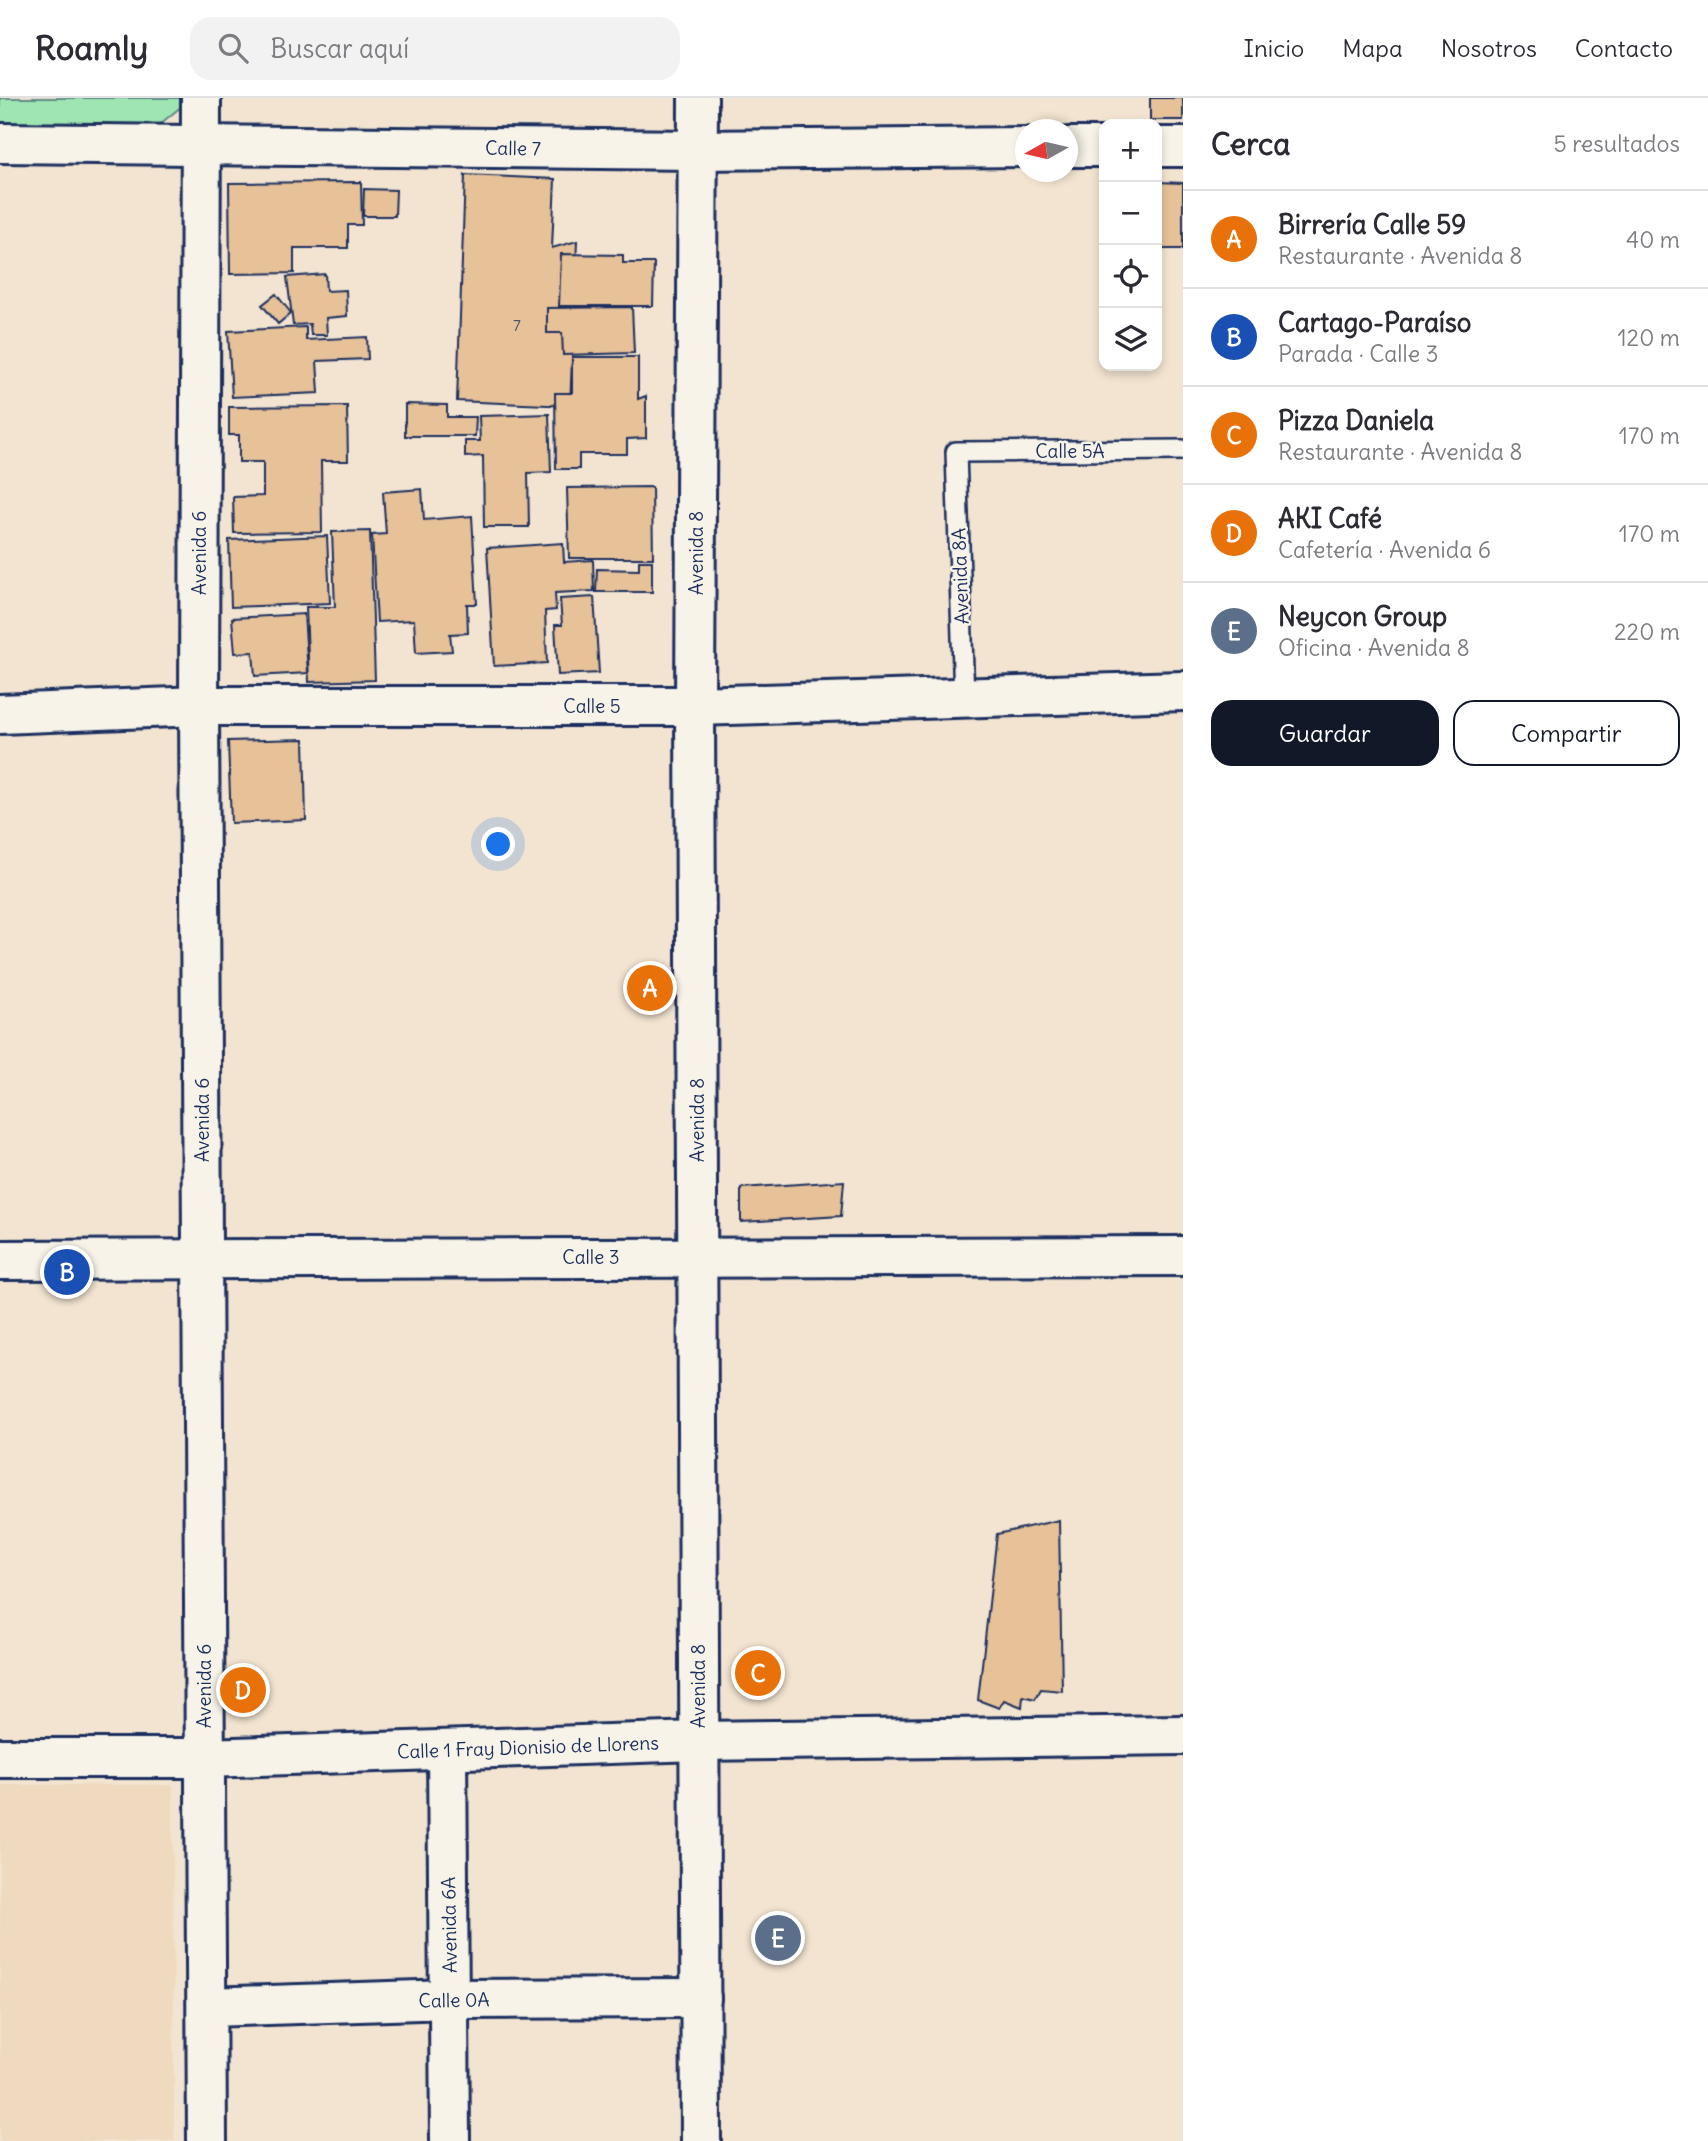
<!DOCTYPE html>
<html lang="es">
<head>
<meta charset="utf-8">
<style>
  body { margin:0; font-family:Delius,sans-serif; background:#f2f2f3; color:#2b2b33 }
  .controls { position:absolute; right:21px; top:21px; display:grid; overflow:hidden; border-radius:14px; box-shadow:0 4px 10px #0003 }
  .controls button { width:63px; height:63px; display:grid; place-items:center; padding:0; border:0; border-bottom:2px solid #e1e1e2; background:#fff; color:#2b2b33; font:35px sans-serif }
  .compass { position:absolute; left:1015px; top:21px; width:63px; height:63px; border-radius:50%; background:#fff; box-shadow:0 4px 10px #0003; rotate:262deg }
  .you { position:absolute; left:499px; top:747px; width:24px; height:24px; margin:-18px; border:5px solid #fff; border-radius:50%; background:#1a73e8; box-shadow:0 0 0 10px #1a73e833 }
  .badge { display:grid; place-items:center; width:46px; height:46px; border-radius:50%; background:#111827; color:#fff; font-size:23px; font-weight:700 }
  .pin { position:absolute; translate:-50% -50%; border:4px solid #fff; box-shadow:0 2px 7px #0006 }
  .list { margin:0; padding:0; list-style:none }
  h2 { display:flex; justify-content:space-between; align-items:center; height:91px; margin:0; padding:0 28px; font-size:30px }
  h2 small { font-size:23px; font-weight:400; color:#7c7c81 }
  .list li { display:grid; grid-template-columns:46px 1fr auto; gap:21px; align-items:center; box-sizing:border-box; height:98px; padding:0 28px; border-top:2px solid #e1e1e2 }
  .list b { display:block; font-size:26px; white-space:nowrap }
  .list p { margin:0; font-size:23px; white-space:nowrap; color:#7c7c81 }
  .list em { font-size:23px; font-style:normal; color:#7c7c81 }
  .actions { display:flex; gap:14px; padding:21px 28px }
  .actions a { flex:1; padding:16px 0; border:2px solid #111827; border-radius:21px; text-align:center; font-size:24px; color:#111827 }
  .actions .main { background:#111827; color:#fff }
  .icon { flex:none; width:38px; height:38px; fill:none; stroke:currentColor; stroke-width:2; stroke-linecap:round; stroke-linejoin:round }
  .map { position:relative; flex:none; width:1183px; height:2043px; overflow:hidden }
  header { display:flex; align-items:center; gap:42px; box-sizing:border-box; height:98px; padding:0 35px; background:#fff; border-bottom:2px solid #e1e1e2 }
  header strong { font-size:33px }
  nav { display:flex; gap:38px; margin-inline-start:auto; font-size:24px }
  .search { width:490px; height:63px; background:#f2f2f3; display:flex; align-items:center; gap:18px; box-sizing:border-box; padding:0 24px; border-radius:21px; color:#7c7c81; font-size:26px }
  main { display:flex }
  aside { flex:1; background:#fff }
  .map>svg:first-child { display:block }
</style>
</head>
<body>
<header>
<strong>Roamly</strong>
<div class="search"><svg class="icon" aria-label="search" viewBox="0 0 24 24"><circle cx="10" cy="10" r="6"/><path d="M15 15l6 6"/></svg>Buscar aquí</div>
<nav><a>Inicio</a><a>Mapa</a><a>Nosotros</a><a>Contacto</a></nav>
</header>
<main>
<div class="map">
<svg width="1183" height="2043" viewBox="0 0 1183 2043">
  <rect width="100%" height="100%" fill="#f2e4d0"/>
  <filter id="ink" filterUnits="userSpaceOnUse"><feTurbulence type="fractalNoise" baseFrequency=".0143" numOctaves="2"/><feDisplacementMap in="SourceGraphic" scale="14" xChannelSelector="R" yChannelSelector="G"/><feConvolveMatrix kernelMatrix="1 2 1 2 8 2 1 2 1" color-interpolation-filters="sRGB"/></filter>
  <g filter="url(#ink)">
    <path fill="#efdabf" d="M0,1687h173l1,356h-174z"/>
    <path fill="#9fe5b1" stroke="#5d8a88" stroke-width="2" d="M0,0h182v8l-22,18 -160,4z"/>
    <g fill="#e7c197" stroke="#1b2f5e" stroke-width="2">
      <rect x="1150" y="0" width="33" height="22"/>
      <path d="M465,77l90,4 -3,69 25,-7 -7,165 -113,-5z"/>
      <path d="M361,84l1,43h-14v23h-54v25l-64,1 -1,-91z"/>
      <path d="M1157,84l26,1v66h-26z"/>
      <path d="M364,91l32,1 -1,26h-32z"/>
      <path d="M561,156l62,1v8h31l-1,43h-94z"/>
      <path d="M325,176l1,17 20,-1 1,26 -21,2 1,17h-16l-1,-11 -17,1 -6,-48z"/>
      <path d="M276,196l15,19 -13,11 -16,-19z"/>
      <path d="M632,209l2,46 -71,2 -1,-22h-15v-25z"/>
      <path d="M306,229v13l61,-3 1,22 -51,2 2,32 -87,4 -4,-66z"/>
      <path d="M572,259h66v42l8,-3v42l-19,1v15h-48v15h-23l-1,-76h17z"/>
      <path d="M405,306l42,1v12h29l-1,19h-70z"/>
      <path d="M347,308l1,55h-27l1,71 -88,1 -1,-36 30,-1v-34h-24v-27h-10v-28z"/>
      <path d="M549,316l2,58 -23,1 1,54h-45l-1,-71 -18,1v-16h15l-1,-25z"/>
      <path d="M652,389l1,71h-84l-2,-70z"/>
      <path d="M422,391l2,31 48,-4 5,88h-10l1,29 -18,1 2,17 -36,2 -2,-33 -37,2 -5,-87 14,-1 -3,-42z"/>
      <path d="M370,433l5,149 -66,2 -3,-75h29l-3,-75z"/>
      <path d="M327,438l3,67 -99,4 -2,-67z"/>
      <path d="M563,445l1,19 29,-2 1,31 -39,2 1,17 -11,1 2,52 -53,3 -7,-118z"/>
      <path d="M639,463h13v31h-56l1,-23 42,1z"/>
      <path d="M594,499l5,76 -41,2 -3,-50h7l-2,-26z"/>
      <path d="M304,516l4,59 -53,3 -2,-24 -18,1 -3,-35z"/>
      <path d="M304,641l2,81 -75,3 -3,-82z"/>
      <path d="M844,1083l-3,35 -100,6v-34z"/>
      <path d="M1059,1422l3,171 -21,-2 -6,10 -12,-3 -1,11 -18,-7 -5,8 -21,-8 19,-166z"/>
    </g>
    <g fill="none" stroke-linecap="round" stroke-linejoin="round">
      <defs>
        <path id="service" d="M964,601l-8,-247 227,-2"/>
        <g id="minor">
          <path d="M201,0l-2,608 8,1435"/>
          <path d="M698,0l-3,608 6,1435"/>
          <path d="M0,1162l1183,-4"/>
          <path d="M447,1652l3,391"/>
          <path d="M0,1660h205l493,-17 485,-6"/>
          <path d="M207,1909l243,-8 251,-1"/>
        </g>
        <g id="secondary">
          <path d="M0,45l698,7 328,-3"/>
          <path d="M1068,49h36"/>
          <path d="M1157,49h26"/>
          <path d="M0,616l199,-8h496l488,-15"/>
        </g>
      </defs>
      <use href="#service" stroke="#1b2f5e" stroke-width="24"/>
      <use href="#minor" stroke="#1b2f5e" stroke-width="44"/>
      <use href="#secondary" stroke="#1b2f5e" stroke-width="44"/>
      <use href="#service" stroke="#f7f3e8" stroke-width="19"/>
      <use href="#minor" stroke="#f7f3e8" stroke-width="38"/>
      <use href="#secondary" stroke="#f7f3e8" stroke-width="38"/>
    </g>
  </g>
  <g text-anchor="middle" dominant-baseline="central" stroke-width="5" stroke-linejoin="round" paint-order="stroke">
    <g font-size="16" fill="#4e546c">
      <text x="517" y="227">7</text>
    </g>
    <g font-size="19" fill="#1b2f5e" stroke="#f7f3e8">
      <text transform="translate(513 50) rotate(1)">Calle 7</text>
      <text x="1070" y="353">Calle 5A</text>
      <text transform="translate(199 455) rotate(-90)">Avenida 6</text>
      <text transform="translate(696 455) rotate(-90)">Avenida 8</text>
      <text transform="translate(960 478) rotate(-92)">Avenida 8A</text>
      <text x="592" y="608">Calle 5</text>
      <text transform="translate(202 1022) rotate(-90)">Avenida 6</text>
      <text transform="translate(697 1022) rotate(-90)">Avenida 8</text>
      <text x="591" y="1159">Calle 3</text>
      <text transform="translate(204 1588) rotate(-90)">Avenida 6</text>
      <text transform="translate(698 1588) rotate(-90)">Avenida 8</text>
      <text transform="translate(528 1649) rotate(-2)">Calle 1 Fray Dionisio de Llorens</text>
      <text transform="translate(449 1827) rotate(-91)">Avenida 6A</text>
      <text transform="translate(454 1902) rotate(-1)">Calle 0A</text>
    </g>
  </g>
</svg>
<div class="controls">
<button>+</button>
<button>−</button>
<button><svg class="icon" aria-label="locate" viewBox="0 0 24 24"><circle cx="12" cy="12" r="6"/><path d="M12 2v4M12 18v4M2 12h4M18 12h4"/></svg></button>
<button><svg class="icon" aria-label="layers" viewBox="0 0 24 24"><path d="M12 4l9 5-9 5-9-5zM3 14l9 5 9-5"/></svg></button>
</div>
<svg class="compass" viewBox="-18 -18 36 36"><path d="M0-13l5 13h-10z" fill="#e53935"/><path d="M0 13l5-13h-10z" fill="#7c7c81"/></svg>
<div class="you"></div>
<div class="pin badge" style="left:650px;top:890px;background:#e8710a">A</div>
<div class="pin badge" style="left:67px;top:1174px;background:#1a4fb4">B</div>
<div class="pin badge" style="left:758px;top:1575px;background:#e8710a">C</div>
<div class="pin badge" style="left:243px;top:1592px;background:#e8710a">D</div>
<div class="pin badge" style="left:778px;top:1840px;background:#5c6f8a">E</div>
</div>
<aside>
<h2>Cerca<small>5 resultados</small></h2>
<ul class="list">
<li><span class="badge" style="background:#e8710a">A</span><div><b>Birrería Calle 59</b><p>Restaurante · Avenida 8</p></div><em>40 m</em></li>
<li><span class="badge" style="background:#1a4fb4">B</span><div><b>Cartago-Paraíso</b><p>Parada · Calle 3</p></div><em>120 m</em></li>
<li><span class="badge" style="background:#e8710a">C</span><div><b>Pizza Daniela</b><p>Restaurante · Avenida 8</p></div><em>170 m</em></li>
<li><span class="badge" style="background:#e8710a">D</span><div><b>AKI Café</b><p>Cafetería · Avenida 6</p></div><em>170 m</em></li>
<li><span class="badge" style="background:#5c6f8a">E</span><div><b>Neycon Group</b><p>Oficina · Avenida 8</p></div><em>220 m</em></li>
</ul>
<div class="actions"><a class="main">Guardar</a><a>Compartir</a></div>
</aside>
</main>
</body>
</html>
